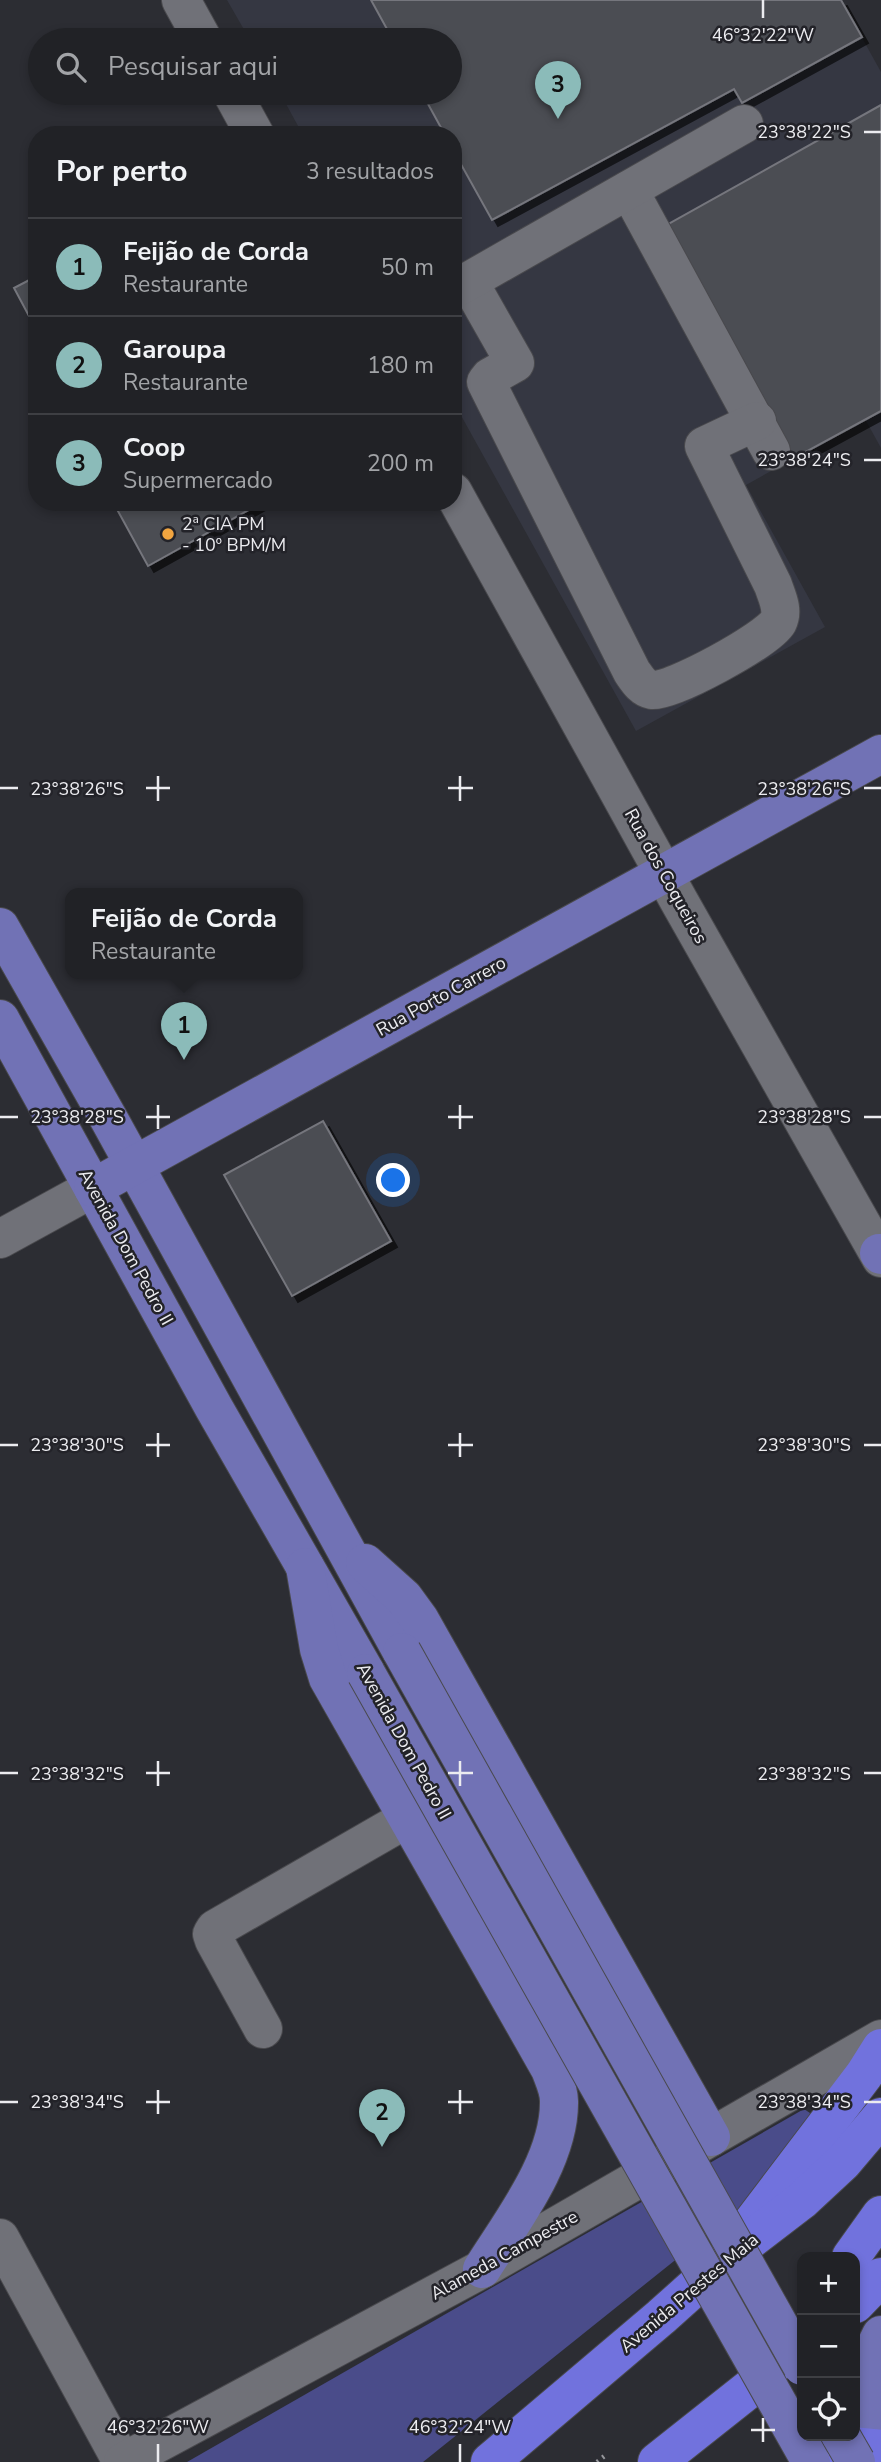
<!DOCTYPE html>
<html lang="pt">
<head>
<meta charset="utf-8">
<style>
  body { margin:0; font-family:"Nunito Sans",sans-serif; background:#2d2f32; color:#f1f3f6 }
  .controls { position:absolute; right:21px; bottom:21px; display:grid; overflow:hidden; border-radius:14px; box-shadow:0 4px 10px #0003 }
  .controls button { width:63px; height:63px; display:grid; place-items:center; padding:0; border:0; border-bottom:2px solid #3e3f43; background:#212226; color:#f1f3f6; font:35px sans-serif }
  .you { position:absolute; left:394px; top:1181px; width:24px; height:24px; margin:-18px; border:5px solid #fff; border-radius:50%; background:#1a73e8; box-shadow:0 0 0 10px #1a73e833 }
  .badge { display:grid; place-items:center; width:46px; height:46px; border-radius:50%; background:#8bbbb9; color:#111; font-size:23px; font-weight:700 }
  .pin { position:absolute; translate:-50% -58px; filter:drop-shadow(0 2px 4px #0008) }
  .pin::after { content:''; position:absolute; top:37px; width:24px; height:21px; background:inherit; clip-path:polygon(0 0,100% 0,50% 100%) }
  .popup { position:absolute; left:65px; top:888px; width:238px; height:91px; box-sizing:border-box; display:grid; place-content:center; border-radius:14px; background:#212226; filter:drop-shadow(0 2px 5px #0005); font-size:23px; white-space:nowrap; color:#a2a4a7 }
  .popup b { font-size:26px; color:#f1f3f6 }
  .popup::after { content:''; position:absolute; left:50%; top:100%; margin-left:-14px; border:14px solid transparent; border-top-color:#212226 }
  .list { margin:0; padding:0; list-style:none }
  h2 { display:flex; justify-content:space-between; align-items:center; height:91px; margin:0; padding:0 28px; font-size:30px }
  h2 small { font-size:23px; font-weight:400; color:#a2a4a7 }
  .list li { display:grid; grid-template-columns:46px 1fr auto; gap:21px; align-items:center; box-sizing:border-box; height:98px; padding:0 28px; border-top:2px solid #3e3f43 }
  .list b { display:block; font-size:26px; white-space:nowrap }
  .list p { margin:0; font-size:23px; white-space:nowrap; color:#a2a4a7 }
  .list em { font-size:23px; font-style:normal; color:#a2a4a7 }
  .icon { flex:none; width:38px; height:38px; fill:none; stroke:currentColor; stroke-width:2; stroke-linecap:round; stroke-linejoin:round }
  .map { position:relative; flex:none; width:881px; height:2462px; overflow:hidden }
  .search { position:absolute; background:#212226; box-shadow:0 4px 10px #0003; left:28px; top:28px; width:434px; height:77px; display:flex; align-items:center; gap:18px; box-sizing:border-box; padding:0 24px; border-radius:38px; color:#a2a4a7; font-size:26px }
  .panel { position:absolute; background:#212226; box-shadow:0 4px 10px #0003; left:28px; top:126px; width:434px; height:385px; border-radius:28px }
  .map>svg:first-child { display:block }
</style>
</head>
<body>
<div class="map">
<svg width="881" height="2462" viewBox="0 0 881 2462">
  <defs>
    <filter id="shadow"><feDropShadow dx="6" dy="6" stdDeviation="0" flood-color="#0009"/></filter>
  </defs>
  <rect width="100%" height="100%" fill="#2c2d33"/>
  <g fill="#353742">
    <path d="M227,0h614l40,72v33l-216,121 126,234 -45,25 79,142 -189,104 -183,-330v-266h-150l-23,-42h170v-53h-200z"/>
    <path d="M881,411v37l-16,-29z"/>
  </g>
  <path fill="#4a4c8a" d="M804,2109l6,4 -1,6 -60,82 -326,261h-236z"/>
  <g fill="#4c4d53" stroke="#75767d" stroke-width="2" filter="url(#shadow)">
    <path d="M371,0h470l21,37 -120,66 -8,-14 -242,131 -39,-70v-15h-8l-23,-42h28v-53h-57z"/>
    <path d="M881,105v306l-90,49 -126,-234z"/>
    <path d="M37,276v55l-23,-43z"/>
    <path d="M113,502h150l-115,64z"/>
    <path d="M323,1121l68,120 -99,55 -68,-121z"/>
  </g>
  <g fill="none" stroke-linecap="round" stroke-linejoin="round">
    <defs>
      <g id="minor">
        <path d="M181,0l22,40"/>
        <path d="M232,93l23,42"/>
        <path d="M629,190l142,261"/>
        <path d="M469,282l46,81 -25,14 -4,5 146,290c5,7 10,16 20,18 18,3 117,-51 126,-68 6,-12 -1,-25 -5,-37l-69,-139 53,-25"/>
        <path d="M453,290l291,-166"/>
        <path d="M453,492l226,409 202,357"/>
        <path d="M0,1239l93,-51"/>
        <path d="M263,2029l-49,-89 -2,-6 3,-5 193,-111"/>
        <path d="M0,2238l122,224"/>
        <path d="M123,2462l359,-193 399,-230"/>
      </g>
      <g id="major">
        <path d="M0,927l110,194 292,531"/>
        <path d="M0,1019l214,389 152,265"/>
        <path d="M93,1188l788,-434"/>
        <path d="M879,1253l2,2"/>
        <path d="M365,1563l39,35 16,22 291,517"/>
        <path d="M305,1567l14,82 9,29 222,391c4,11 9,21 9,32 1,59 -47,120 -77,168"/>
        <path d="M881,2335c-21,40 -18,65 0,105"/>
      </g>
      <g id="highway">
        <path d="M751,2224l113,-149 17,-27"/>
        <path d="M851,2257l30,-42"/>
        <path d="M855,2304l26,-27"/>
        <path d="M818,2453c24,-10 38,-7 63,-4"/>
        <path d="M490,2462l171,-145 67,-60 73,-56 42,-39 38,-45"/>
        <path d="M657,2462l101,-80 27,-30"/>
      </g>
    </defs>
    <use href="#minor" stroke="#49494d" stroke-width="40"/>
    <use href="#major" stroke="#49494d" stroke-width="40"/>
    <use href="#highway" stroke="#49494d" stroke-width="40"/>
    <path stroke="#95969b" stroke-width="4.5" stroke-dasharray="2 5" stroke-linecap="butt" d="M597,2462l10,-8"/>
    <use href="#minor" stroke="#707178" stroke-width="38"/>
    <use href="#major" stroke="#7172b5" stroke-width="38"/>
    <use href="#highway" stroke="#7172dd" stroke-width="38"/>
    <defs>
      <g id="major-bridge">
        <path d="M402,1652l400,714"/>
        <path d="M366,1673l445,789"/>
        <path d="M841,2436l15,26"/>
      </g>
    </defs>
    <use href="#major-bridge" stroke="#49494d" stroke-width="40" stroke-linecap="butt"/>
    <use href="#major-bridge" stroke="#7172b5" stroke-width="38"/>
  </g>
  <path fill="none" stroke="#ececf0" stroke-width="2.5" d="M763,0v18M864,132h17M864,460h17M158,776v25M460,776v25M0,788h18M146,788h24M448,788h25M864,788h17M158,1105v24M460,1105v24M0,1117h18M146,1117h24M448,1117h25M864,1117h17M158,1433v24M460,1433v24M0,1445h18M146,1445h24M448,1445h25M864,1445h17M158,1761v25M460,1761v25M0,1773h18M146,1773h24M448,1773h25M864,1773h17M158,2090v24M460,2090v24M0,2102h18M146,2102h24M448,2102h25M864,2102h17M763,2418v24M751,2430h24M158,2444v18M460,2444v18"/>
  <circle fill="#f1a540" stroke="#232329" stroke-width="2.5" cx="168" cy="534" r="7"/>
  <g text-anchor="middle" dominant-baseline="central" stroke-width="5" stroke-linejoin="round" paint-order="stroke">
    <g font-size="18" fill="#ececf0" stroke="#232329" text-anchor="start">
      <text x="182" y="524">2ª CIA PM<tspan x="182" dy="21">- 10º BPM/M</tspan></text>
    </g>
    <g font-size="18" fill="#ececf0" stroke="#232329">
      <text transform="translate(666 876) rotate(61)">Rua dos Coqueiros</text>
      <text transform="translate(441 996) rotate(-29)">Rua Porto Carrero</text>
      <text transform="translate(126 1247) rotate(61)">Avenida Dom Pedro II</text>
      <text transform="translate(404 1741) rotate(61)">Avenida Dom Pedro II</text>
      <text transform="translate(504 2255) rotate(-29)">Alameda Campestre</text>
      <text transform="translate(689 2293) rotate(-40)">Avenida Prestes Maia</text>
    </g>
  </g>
  <g font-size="18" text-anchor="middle" fill="#ececf0" stroke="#232329" stroke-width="5" stroke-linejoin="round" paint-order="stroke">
    <text x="763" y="41">46°32'22"W</text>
    <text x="804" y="138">23°38'22"S</text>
    <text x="804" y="466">23°38'24"S</text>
    <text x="77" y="795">23°38'26"S</text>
    <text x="804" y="795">23°38'26"S</text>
    <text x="77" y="1123">23°38'28"S</text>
    <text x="804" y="1123">23°38'28"S</text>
    <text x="77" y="1451">23°38'30"S</text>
    <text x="804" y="1451">23°38'30"S</text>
    <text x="77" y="1780">23°38'32"S</text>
    <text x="804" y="1780">23°38'32"S</text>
    <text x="77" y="2108">23°38'34"S</text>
    <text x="804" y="2108">23°38'34"S</text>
    <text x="158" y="2433">46°32'26"W</text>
    <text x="460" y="2433">46°32'24"W</text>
  </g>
</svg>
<div class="controls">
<button>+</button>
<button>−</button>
<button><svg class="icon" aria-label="locate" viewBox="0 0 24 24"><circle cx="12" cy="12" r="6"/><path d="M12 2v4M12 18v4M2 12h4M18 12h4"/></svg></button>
</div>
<div class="you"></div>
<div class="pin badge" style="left:184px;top:1060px">1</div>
<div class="popup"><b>Feijão de Corda</b>Restaurante</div>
<div class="pin badge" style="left:382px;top:2147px">2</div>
<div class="pin badge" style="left:558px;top:119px">3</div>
<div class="search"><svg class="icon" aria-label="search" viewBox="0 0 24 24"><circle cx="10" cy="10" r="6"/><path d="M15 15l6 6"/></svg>Pesquisar aqui</div>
<section class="panel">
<h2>Por perto<small>3 resultados</small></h2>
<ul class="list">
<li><span class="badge">1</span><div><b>Feijão de Corda</b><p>Restaurante</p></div><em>50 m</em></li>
<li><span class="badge">2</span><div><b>Garoupa</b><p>Restaurante</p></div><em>180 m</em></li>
<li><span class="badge">3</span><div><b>Coop</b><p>Supermercado</p></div><em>200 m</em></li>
</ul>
</section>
</div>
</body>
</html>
